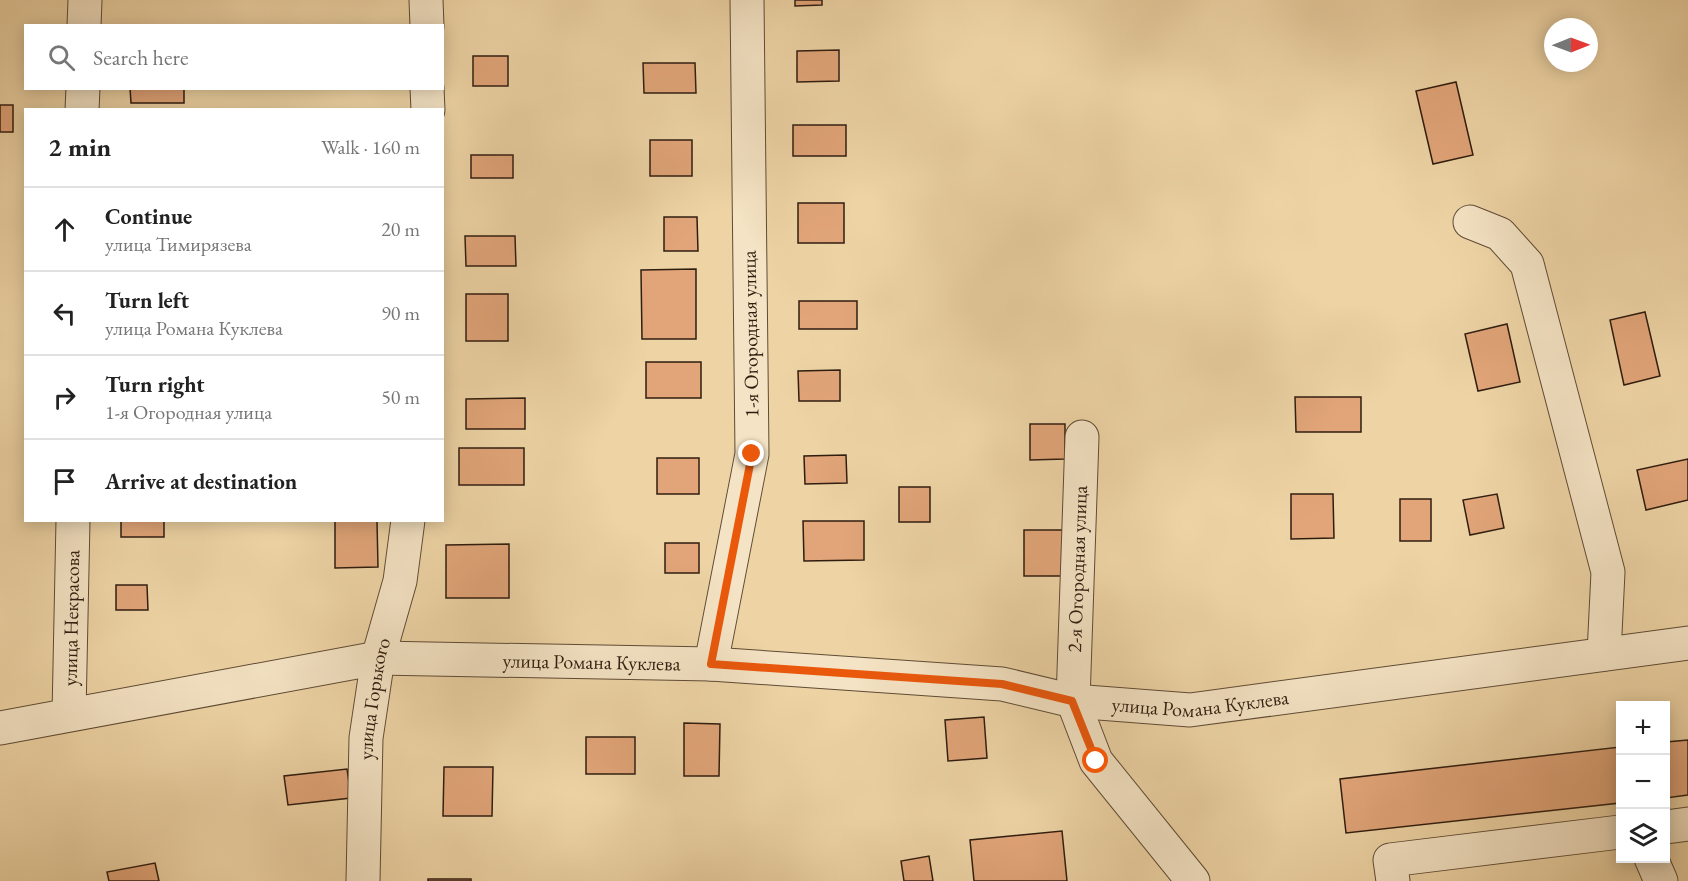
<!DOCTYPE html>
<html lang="en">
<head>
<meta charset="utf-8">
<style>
  body { margin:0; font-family:"EB Garamond",serif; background:#f2f2f2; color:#222 }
  .controls { position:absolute; right:18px; bottom:18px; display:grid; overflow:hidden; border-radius:0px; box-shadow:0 3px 15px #0003 }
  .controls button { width:54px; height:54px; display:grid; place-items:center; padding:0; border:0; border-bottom:2px solid #e0e0e0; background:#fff; color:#222; font:30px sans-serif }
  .compass { position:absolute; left:1544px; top:18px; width:54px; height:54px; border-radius:50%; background:#fff; box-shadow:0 3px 15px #0003; rotate:89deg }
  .stop { position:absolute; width:18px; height:18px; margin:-14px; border:4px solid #ea580c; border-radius:50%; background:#fff }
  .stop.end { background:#ea580c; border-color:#fff; box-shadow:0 2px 6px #0008 }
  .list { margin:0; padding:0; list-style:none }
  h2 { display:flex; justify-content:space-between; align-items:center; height:78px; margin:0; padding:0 24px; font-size:26px }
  h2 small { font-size:20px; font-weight:400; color:#767676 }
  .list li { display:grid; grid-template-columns:39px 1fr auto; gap:18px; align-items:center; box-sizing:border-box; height:84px; padding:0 24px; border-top:2px solid #e0e0e0 }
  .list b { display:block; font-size:22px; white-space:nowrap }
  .list p { margin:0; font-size:20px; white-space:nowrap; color:#767676 }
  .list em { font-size:20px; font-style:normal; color:#767676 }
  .icon { flex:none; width:33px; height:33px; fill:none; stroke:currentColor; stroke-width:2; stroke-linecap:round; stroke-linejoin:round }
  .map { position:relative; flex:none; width:1688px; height:881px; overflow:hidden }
  .search { position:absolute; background:#fff; box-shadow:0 3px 15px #0003; left:24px; top:24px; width:420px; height:66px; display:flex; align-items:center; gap:15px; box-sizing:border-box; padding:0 21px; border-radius:0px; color:#767676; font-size:22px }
  .panel { position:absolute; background:#fff; box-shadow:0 3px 15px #0003; left:24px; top:108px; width:420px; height:414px; border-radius:0px }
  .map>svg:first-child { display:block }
</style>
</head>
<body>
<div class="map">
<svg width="1688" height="881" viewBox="0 0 1688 881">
  <rect width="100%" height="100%" fill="#eed4a5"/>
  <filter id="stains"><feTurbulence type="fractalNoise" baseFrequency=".00333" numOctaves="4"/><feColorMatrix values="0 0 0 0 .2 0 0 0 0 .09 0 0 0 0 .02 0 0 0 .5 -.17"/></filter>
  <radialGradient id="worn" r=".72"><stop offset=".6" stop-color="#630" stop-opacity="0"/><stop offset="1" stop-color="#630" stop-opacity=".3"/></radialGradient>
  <g fill="#e1a579" stroke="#2f1d10" stroke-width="1.5">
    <path d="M795,0h27v5l-27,1z"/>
    <path d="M839,50v31l-42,1v-31z"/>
    <rect x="473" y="56" width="35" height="30"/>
    <path d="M643,63h52l1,30h-52z"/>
    <path d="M1456,82l17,73 -40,9 -17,-73z"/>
    <path d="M130,88h54v15h-53z"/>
    <rect x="0" y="105" width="13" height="27"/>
    <rect x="793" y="125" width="53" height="31"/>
    <rect x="650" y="140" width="42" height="36"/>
    <rect x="471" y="155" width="42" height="23"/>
    <rect x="798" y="203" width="46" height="40"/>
    <path d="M664,217h33l1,34h-34z"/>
    <path d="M465,236h50l1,30h-50z"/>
    <path d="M696,269v70h-54l-1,-69z"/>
    <rect x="466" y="294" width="42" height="47"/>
    <rect x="799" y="301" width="58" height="28"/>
    <path d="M1645,312l15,64 -36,9 -14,-65z"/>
    <path d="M1507,324l13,58 -42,9 -13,-57z"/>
    <rect x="646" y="362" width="55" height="36"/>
    <path d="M840,370v31h-41l-1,-30z"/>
    <path d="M1295,397h66v35h-65z"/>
    <path d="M525,398v31h-59v-30z"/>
    <path d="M1030,424h35v35l-35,1z"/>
    <rect x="459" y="448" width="65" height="37"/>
    <path d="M846,455l1,28 -42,1 -1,-28z"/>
    <rect x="657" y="458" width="42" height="36"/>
    <path d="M1688,459v41l-42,10 -9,-40z"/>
    <rect x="899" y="487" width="31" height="35"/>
    <path d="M1291,494h42l1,44 -43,1z"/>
    <path d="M1497,494l7,34 -34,7 -7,-35z"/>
    <rect x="1400" y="499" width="31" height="42"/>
    <rect x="121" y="520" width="43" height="17"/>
    <path d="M335,521h42l1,46 -43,1z"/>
    <path d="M803,521h61v39l-60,1z"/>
    <path d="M1024,530h42l1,46h-43z"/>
    <rect x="665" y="543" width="34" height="30"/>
    <path d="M509,544v54h-63v-53z"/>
    <path d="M116,585h31l1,25h-32z"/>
    <path d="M984,717l3,41 -39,3 -3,-41z"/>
    <path d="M684,723l36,1 -1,52h-35z"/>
    <rect x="586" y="737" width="49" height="37"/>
    <path d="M1688,740v55l-22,3v-56z"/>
    <path d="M1620,747v56l-274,30 -6,-54z"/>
    <path d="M444,767h49l-1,49h-49z"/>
    <path d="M347,769l4,29 -63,7 -4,-29z"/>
    <path d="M1062,831l5,50h-93l-4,-41z"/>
    <path d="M929,856l4,25h-29l-3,-20z"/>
    <path d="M155,863l4,18h-50l-2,-9z"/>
    <rect x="428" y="879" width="43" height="2"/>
  </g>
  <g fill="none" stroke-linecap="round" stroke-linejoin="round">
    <defs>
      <g id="minor">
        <path d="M426,0l1,26"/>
        <path d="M84,26l1,-26"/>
        <path d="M427,88l1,22"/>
        <path d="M82,110l1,-22"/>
        <path d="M1470,222l30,12 27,30 81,308 -4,82"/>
        <path d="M1082,437l-9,264 23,60 97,120"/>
        <path d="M711,664l41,-210 -5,-454"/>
        <path id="s1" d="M69,714l4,-194"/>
        <path id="s2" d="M0,728l378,-70 333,6 291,20 71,17 117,9 498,-67"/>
        <path d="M1666,827l22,-3"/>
        <path d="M1651,858l10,23"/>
        <path id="s3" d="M363,881l3,-143 12,-80 22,-77 8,-61"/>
        <path d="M1393,881l-3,-21 230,-28"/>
      </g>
    </defs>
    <use href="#minor" stroke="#5f4b35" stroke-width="35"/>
    <use href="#minor" stroke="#f4e3c4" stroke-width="33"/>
  </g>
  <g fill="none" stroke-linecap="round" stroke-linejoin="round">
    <path stroke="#ea580c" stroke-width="8" d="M752,454l-41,210 291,20 70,17 24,60"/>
  </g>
  <g text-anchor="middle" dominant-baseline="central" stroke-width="4.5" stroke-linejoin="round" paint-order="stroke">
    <g font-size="20" fill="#2f1d10" stroke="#f4e3c4">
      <text transform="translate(750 334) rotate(-91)">1-я Огородная улица</text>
      <text transform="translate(1077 569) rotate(-88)">2-я Огородная улица</text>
      <text stroke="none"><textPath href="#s1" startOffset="96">улица Некрасова</textPath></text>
      <text stroke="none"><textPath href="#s2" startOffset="598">улица Романа Куклева</textPath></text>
      <text stroke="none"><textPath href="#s3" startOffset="183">улица Горького</textPath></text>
      <text stroke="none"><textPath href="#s2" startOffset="1210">улица Романа Куклева</textPath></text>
    </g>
  </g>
  <rect width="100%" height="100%" filter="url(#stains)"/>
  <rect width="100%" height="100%" fill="url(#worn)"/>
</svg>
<div class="controls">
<button>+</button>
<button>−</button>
<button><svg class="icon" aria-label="layers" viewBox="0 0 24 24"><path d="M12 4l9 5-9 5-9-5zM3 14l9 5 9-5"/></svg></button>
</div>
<svg class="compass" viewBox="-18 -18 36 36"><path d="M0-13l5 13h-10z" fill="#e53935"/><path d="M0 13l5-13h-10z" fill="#767676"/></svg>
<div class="stop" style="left:1096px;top:761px"></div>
<div class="stop end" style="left:752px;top:454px"></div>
<div class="search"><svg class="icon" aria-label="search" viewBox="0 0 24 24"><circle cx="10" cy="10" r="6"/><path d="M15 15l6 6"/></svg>Search here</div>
<section class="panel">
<h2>2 min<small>Walk · 160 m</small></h2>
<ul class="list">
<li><svg class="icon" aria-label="ahead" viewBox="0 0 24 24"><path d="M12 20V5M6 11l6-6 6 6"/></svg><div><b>Continue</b><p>улица Тимирязева</p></div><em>20 m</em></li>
<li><svg class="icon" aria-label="left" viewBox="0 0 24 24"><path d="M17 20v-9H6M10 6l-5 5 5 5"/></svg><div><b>Turn left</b><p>улица Романа Куклева</p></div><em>90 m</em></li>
<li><svg class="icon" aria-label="right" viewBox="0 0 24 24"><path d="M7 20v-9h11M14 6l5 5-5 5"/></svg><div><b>Turn right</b><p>1-я Огородная улица</p></div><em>50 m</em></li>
<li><svg class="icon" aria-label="arrive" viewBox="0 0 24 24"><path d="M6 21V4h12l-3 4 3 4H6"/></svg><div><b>Arrive at destination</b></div></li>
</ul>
</section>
</div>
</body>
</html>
